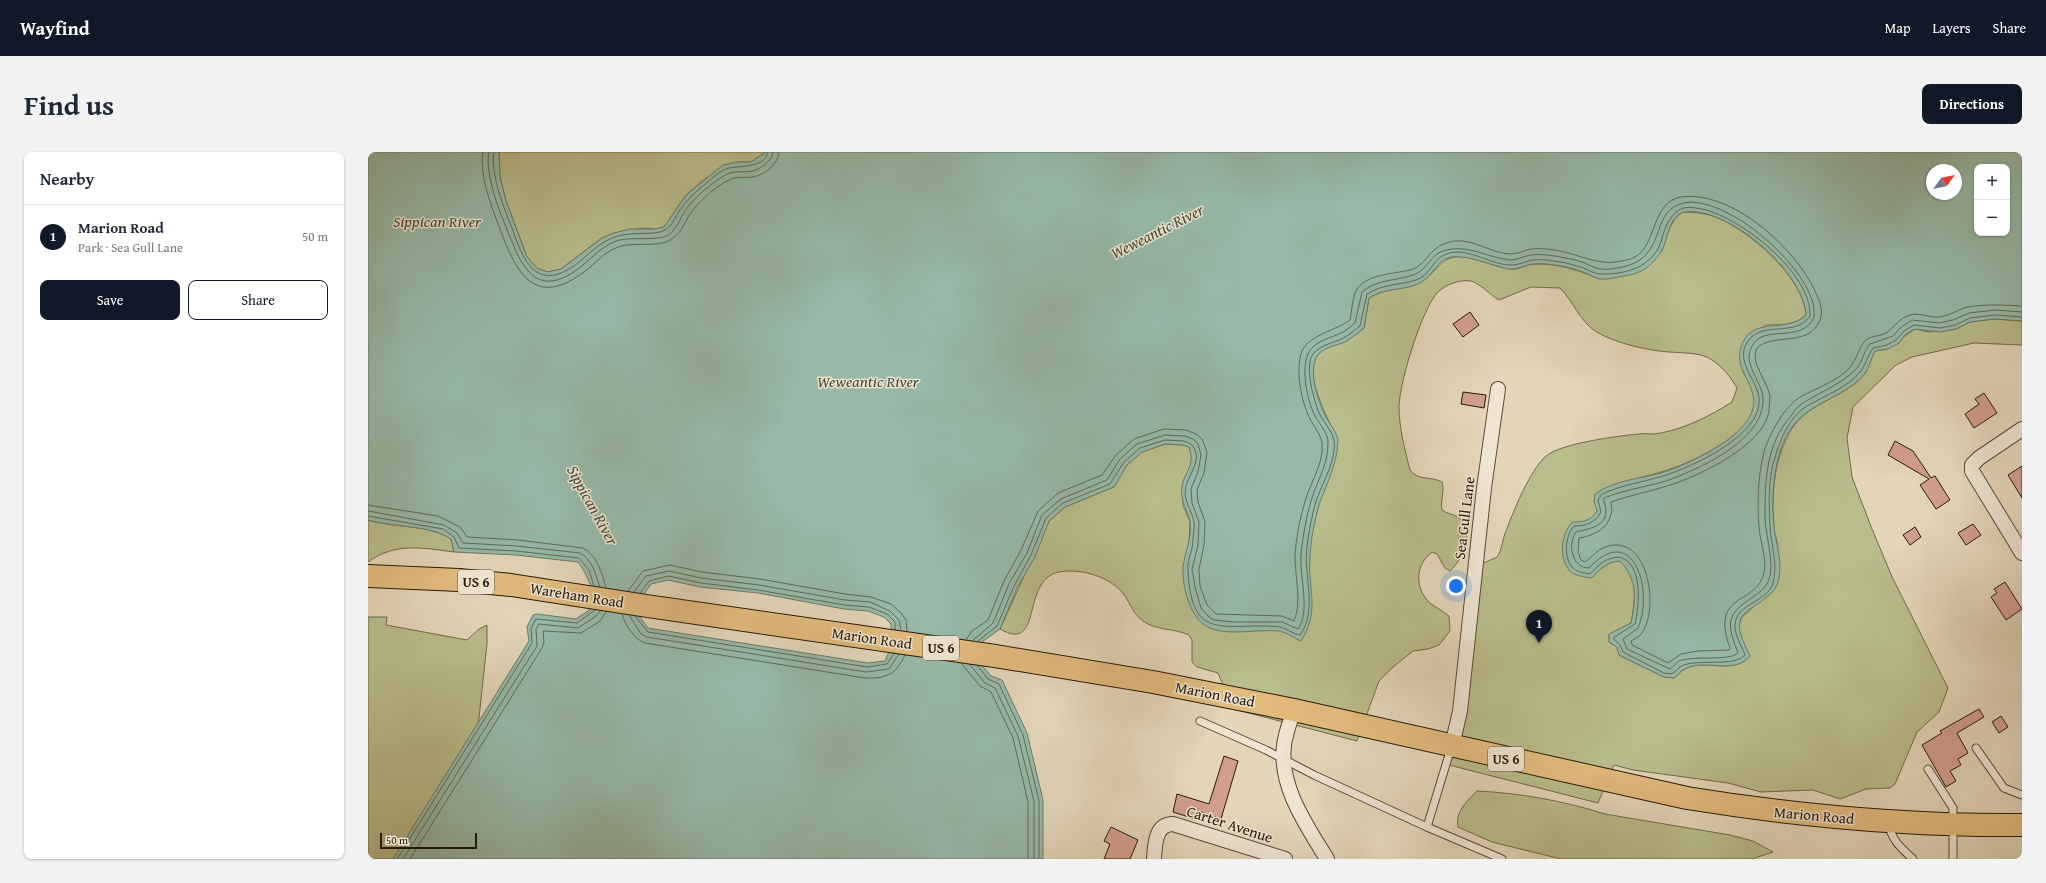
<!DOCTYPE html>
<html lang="en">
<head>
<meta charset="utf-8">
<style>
  body { margin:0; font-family:"Gentium Book Plus",serif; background:#f2f2f3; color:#1f2937 }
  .controls { position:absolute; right:12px; top:12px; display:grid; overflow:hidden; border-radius:8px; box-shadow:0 1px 3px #0004 }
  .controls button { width:36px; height:36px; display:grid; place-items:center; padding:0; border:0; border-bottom:1px solid #e0e1e3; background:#fff; color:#1f2937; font:20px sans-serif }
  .compass { position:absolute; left:1558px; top:12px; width:36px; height:36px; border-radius:50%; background:#fff; box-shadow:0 1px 3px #0004; rotate:57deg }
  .scale { position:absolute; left:12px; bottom:10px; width:97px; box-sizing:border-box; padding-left:4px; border:2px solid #281b09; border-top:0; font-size:11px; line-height:14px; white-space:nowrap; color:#281b09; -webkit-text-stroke:3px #ede4d1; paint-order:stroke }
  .you { position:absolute; left:1088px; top:434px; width:14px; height:14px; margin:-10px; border:3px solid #fff; border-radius:50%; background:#1a73e8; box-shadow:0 0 0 6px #1a73e833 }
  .badge { display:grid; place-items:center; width:26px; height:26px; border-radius:50%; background:#111827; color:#fff; font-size:13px; font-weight:700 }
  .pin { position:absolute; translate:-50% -33px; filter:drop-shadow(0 1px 2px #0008) }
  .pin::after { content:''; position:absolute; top:21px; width:14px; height:12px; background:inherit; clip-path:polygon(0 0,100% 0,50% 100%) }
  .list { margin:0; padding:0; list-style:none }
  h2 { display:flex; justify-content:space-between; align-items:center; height:52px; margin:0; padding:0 16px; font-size:17px }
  h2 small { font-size:13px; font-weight:400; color:#747a83 }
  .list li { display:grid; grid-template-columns:26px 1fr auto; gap:12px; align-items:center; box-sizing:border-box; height:64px; padding:0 16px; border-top:1px solid #e0e1e3 }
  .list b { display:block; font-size:15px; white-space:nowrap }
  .list p { margin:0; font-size:13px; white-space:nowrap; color:#747a83 }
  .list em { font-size:13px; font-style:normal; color:#747a83 }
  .actions { display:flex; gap:8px; padding:12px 16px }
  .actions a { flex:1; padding:9px 0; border:1px solid #111827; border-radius:8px; text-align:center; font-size:14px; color:#111827 }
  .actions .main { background:#111827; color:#fff }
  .map { position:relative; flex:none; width:1654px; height:707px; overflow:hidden; border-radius:8px }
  header { display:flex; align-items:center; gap:24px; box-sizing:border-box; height:56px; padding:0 20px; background:#111827; color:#fff }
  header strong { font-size:19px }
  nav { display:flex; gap:22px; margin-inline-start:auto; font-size:14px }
  .intro { display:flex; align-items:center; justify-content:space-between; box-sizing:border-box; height:96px; padding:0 24px }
  h1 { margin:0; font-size:28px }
  .button { padding:10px 18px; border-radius:8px; background:#111827; color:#fff; font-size:14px; font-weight:700 }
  main { display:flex; gap:24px; padding:0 24px }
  aside { flex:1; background:#fff; border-radius:8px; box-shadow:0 1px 3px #0004 }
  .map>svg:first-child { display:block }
</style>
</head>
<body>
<header>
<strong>Wayfind</strong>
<nav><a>Map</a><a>Layers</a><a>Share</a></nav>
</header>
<div class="intro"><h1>Find us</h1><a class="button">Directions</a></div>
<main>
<aside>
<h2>Nearby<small></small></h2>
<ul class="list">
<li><span class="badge">1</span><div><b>Marion Road</b><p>Park · Sea Gull Lane</p></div><em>50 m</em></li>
</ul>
<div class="actions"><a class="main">Save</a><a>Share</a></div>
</aside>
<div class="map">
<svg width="1654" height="707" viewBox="0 0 1654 707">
  <rect width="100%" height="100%" fill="#e3d5b8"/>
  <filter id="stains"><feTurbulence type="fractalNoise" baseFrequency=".005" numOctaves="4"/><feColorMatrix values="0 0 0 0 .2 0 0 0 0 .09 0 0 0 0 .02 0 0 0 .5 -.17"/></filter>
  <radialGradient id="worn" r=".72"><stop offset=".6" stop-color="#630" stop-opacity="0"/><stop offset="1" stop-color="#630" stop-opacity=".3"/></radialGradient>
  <g fill="#b9bc8b" stroke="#706c4a">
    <path d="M131,0h267l-15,10h-13l-32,16 -20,17 -22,32 -9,2 -11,-1 -30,5 -12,5 -41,31 -13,3 -11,-3 -10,-12 -21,-56 -6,-24z"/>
    <path d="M1315,60c10,0 21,1 30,4 34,12 91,61 93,99 -12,11 -26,10 -41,10l-23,45c7,12 16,26 12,41 -9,27 -67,54 -93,61 -13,4 -28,7 -41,11l-18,34 -10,61c9,-10 15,-16 28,-18 3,4 9,8 11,12 6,17 3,35 0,51l-22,12v7l8,5 2,8 45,22 10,1c3,-2 6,-6 9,-8 19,-13 51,6 67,-14 -4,-9 -12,-21 -11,-31 1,-10 10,-12 14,-19 6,-9 23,-46 25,-55 1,-7 -4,-17 -4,-24 -3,-34 0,-71 19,-100 17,-25 50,-29 70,-51 5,-6 8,-17 12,-25 22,-4 23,-11 40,-22l14,3 27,-3 14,-7 25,-3 27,2v24l-48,-2 -62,14 -16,8 -43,42 -6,31 5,39 20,52 21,50 55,109 -9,24 -22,20 -22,52 -5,4 -24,1 -26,10 -27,-9 -52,2 -33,-9 -95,-13 -19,-5 -16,38 -153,-39 15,-78 13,-118 24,-11c5,-7 5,-16 8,-23 7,-20 25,-64 41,-78 16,-13 72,-20 93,-22 7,-1 15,1 22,-1 25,-5 49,-17 71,-31l5,-14c-7,-13 -21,-29 -36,-33 -13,-3 -28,-2 -42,-4 -21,-3 -46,-9 -64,-20 -15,-10 -22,-30 -35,-43l-29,-1 -32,13c-9,-5 -18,-16 -28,-19 -11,-2 -26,4 -33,11 -16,16 -39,92 -39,115 0,21 6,43 11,63 8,11 21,6 32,12 3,9 -2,19 0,28 5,4 12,4 17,8 16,11 3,43 -9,53l-5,-3 -8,-14 -5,-2c-17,13 -18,37 -1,52 6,4 12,7 18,12l1,15 -11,14 -11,4 -15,2 -21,17 -13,13 -22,60 -124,-32 -15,-36 -21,-6 -5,-5v-22l-3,-5c-15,-7 -32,-4 -46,-14 -8,-5 -13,-17 -18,-25 -13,-19 -44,-28 -66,-24 -39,8 -15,82 -59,57l49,-108 16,-14 48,-20 14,-22 15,-13 23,-8 18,1 6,2 3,9 -2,13 -8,18 1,18 7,17 -1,22 -6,24 3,21 149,-156c-9,-16 -30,-59 -19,-76 6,-10 21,-12 30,-16 6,-3 12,-9 18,-13l5,-30c19,-12 34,-7 50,-15 14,-6 19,-23 35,-26 17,-3 40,11 57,12 8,1 16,-5 24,-5 22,-1 45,7 65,15l62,-28c4,-15 8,-30 21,-39z"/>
    <path d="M0,368c27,8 59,4 83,19l3,13c-31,-4 -59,-10 -86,10z"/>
    <path d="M0,465h19l-1,8 81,15 12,-11 8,-4v19l-10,92 -69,123h-40z"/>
    <path d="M1109,639c43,2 87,10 128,23l125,21 23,6 20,11 -21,7h-191l-69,-17 -34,-15c-3,-15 9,-26 19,-36z"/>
  </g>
  <path fill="#96b9a8" stroke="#6a7a68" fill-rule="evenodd" d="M0,0h131l1,25 6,24 21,56 10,11 11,4 13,-3 41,-31 12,-5 16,-4h25l9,-2 22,-32 37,-30 15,-3h13l15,-10h1256v169l-27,-2 -25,3 -14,7 -16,3 -25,-3 -9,5 -7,9 -11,6 -13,2c-4,8 -7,19 -12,25 -26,27 -63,26 -80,67 -10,25 -12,57 -9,84 2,19 11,41 2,60 -1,3 -5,6 -8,9 -7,7 -17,11 -24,18 -11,11 1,31 6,42 -16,20 -47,1 -67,14 -3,2 -6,6 -9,8l-10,-1 -45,-22 -2,-8 -8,-5v-8l22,-11c5,-24 7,-43 -11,-62 -13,1 -19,7 -28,17 -8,-1 -18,-2 -23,-8 -11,-14 -7,-36 3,-48 11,0 19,-1 25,-11l-3,-10 1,-7c19,-14 45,-15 66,-21 23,-7 58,-24 75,-40 45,-41 -12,-57 8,-93 14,-23 44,-7 62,-25 -2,-43 -78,-109 -121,-103 -17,2 -17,29 -24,40 -5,7 -13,17 -22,20 -4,2 -10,3 -15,4 -7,1 -16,4 -24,3 -6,-1 -13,-6 -19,-8 -9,-3 -18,-5 -27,-6 -6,-1 -15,-2 -21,-1 -8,1 -16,6 -24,5 -17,-3 -48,-18 -64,-10 -8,4 -14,19 -27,25 -17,7 -31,3 -49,14l-5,30c-6,4 -11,9 -17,13 -10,5 -26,6 -31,17 -7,16 2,44 10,59 3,6 12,17 12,24 -1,22 -10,40 -18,61 -5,16 -9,36 -10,53 -3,32 11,55 -9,86 -7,-3 -15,-9 -22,-10 -21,-2 -51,5 -69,-3 -20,-8 -28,-41 -27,-61 2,-15 9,-29 7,-45 -2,-12 -10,-20 -8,-35 2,-16 14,-20 7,-40l-6,-2 -18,-1 -23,8 -15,13 -13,22 -49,20 -16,14 -14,36 -18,31 -17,41 -18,13 -8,14 17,20 11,4 25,53 16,67v59h-650l136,-218 -2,-14 6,-12 4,-1 39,5 15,-10c6,-15 -4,-35 -13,-47l-62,-7 -62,-3 -3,-13c-24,-15 -56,-11 -83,-19zM1609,15h30v66h-30zM1564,18h24v24h-24zM300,428l32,7 58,6 86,16 24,2 16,6 7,7 1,21 -7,16 -17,2 -220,-35 -11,-15 3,-13 11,-16z"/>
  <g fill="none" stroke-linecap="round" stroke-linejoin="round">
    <g stroke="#5f6a58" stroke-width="1">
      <path d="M115,0c-5,26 13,66 22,90 17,42 37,61 79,30 11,-8 20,-20 34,-25 17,-6 42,2 55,-9 9,-6 12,-16 17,-24 9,-13 25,-27 39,-34 7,-4 16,-2 23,-3 12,-1 27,-14 27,-25"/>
      <path d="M121,0c-5,23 12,63 21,85 15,38 31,61 72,29 10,-9 21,-20 34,-25 15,-5 44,1 54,-7 7,-6 10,-15 15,-23 9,-14 26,-27 40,-36 9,-5 18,-2 27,-4 8,-1 21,-11 21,-19"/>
      <path d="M126,0c-4,22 10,56 18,76 12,36 26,65 66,35 12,-10 22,-21 37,-26 15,-6 41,-1 50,-7 9,-5 11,-17 18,-24 9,-12 21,-21 33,-31 3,-2 7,-5 10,-6 11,-4 40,0 42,-17"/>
      <path d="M0,353l70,11 22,11 7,10 51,3 65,8c14,7 19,25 23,40"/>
      <path d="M0,359l76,14 13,8 6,10 54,3 63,7c12,6 16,22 20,34"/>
      <path d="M0,364l75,13 11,8 5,11 57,3 63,7 10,12 5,16"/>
      <path d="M260,439l15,-20 27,-6 32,7 58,7 85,15 26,3 20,7 10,9 5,7 1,11"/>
      <path d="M266,440l12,-16 23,-5 32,7 58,7 86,15 25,2 20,9 9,9 2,10"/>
      <path d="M272,441l9,-12 20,-5 32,7 57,7 86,15 25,2 18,7 8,8v8"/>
      <path d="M254,462c3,11 13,26 23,29l220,35c22,1 31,-4 40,-23"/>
      <path d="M261,463l12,19 6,3 219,35 23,-3 10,-15"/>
      <path d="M267,464l13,16 219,35 20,-3 7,-10"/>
      <path d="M598,488l6,-9 16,-11 16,-39 17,-31 17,-39 20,-18 44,-18 14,-20 18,-16 30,-10 22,1 10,4 6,5 5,13 -3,21 -7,17 1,12 7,20 -1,23 -5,24 1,17 7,19 9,9 66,2 12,5c8,-19 1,-44 1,-64 0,-9 2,-18 3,-27 2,-10 5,-22 8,-32 6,-18 18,-36 16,-55 -1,-8 -9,-18 -12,-24 -9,-18 -15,-50 -8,-68 7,-16 35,-21 48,-31 2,-9 2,-19 5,-27 7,-19 39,-19 55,-23 19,-5 17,-25 45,-29 19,-2 38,13 56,13 7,0 14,-4 20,-5 8,-1 17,0 24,1 20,3 42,15 60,12 6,-1 15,-2 20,-5 22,-12 16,-55 46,-60 51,-7 114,51 134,94 4,9 9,19 5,29 -11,28 -46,12 -63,28 -7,16 10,32 13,48 0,5 -1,10 -1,15 -5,35 -72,66 -102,75 -18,6 -37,9 -56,16 0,4 2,8 0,12 -3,15 -18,22 -32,24l-1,14 3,8 4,2c7,-5 12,-12 20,-15 43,-15 54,59 38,84 -2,5 -7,7 -12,10l1,4 36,18 13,-9 17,-3 31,-1 1,-2c-21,-57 28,-42 34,-76 3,-14 -4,-30 -5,-45 -2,-24 -1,-51 5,-75 5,-17 20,-45 36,-55 16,-9 39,-16 51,-31 6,-7 7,-17 13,-24 6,-7 15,-5 22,-9 8,-5 13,-15 24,-18 9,-3 20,3 29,2 11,-1 19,-8 29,-10 18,-3 36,-2 54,-1"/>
      <path d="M604,489l21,-18 16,-39 18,-31 15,-38 19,-16 46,-19 13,-21 17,-15 28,-9 20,1 8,3 5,5 3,11 -3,17 -7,17 1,14 7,19 -1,23 -6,24 3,18 6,21 8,9 5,3 19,2h49l16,7c13,-17 1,-54 3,-75 2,-18 5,-36 10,-53 6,-21 17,-35 17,-58 1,-8 -9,-20 -13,-27 -8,-16 -14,-46 -7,-62 5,-13 24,-16 35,-22 4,-2 8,-6 12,-9l7,-31c15,-13 34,-11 51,-17 14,-4 18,-21 30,-24 24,-8 44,7 68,9 6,0 14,-4 20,-5 7,-1 17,0 24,1 9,2 19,3 27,6 6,2 13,7 20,7 6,1 15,-1 21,-2 44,-10 27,-53 57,-63 43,-15 140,70 134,113 -13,28 -50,6 -62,29 -11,19 13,37 11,57 -3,39 -64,66 -97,78 -21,6 -42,9 -62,17 -1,4 2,8 2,12 1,17 -19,19 -30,22 -9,12 -4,36 13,36 45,-48 65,24 49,60l-15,11 4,10 43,20c4,-3 7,-8 12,-9 14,-4 48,1 56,-7 -11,-29 -13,-38 15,-56 5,-3 12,-9 15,-15 8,-17 -3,-47 -3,-66 0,-36 1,-72 26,-100 3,-5 7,-10 12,-13 17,-11 37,-18 52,-33 7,-6 8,-18 15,-26l23,-8 7,-8 12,-8 27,3 14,-3 16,-7 26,-3 27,2"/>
      <path d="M610,489l19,-15 17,-40 17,-31 15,-37 17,-15 47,-19 14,-22 16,-14 25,-8 19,1 7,3c13,12 -1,29 -5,42 -4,13 6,24 8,36 1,5 -1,12 -1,18 0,10 -6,20 -5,30 3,76 40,51 92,57 7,1 12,7 20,8 18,-24 3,-61 7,-89 2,-15 5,-31 9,-45 6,-17 21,-42 18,-61 -2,-9 -11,-19 -15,-27 -5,-12 -15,-47 -6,-59 8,-10 22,-11 32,-17 5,-3 10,-7 15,-11l7,-32c18,-11 30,-8 49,-14 13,-4 16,-18 26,-24 22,-13 48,10 70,9 7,0 14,-4 21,-5 6,-1 14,0 21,1 8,1 18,3 26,6 8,2 15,8 23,7 21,0 43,-5 55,-25 4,-7 5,-17 9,-25 4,-6 7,-12 14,-15 5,-3 15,-1 21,0 38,8 110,64 108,107 -15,22 -47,4 -62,25 -14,20 9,38 11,57 4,37 -67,69 -96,78 -20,6 -41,9 -61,18l-4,6 3,12c-6,11 -15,14 -27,14 -9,10 -11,32 -1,42 4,4 11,5 17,6 10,-10 15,-16 29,-17 25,6 20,49 16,67l-22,14 7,7 3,7 41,21 7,1c5,-2 8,-8 13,-9 16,-6 50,2 61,-10 -3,-9 -11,-20 -10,-31 2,-21 33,-22 38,-41 5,-20 -2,-37 -3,-57 -1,-15 -1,-31 0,-45 3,-24 15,-62 37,-75 15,-9 42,-19 53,-34 6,-7 7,-16 13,-24l14,-3 9,-5 8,-9 10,-6 26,3 15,-3 15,-7 25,-3 27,2"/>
      <path d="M593,511l19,23 11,6 22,46 15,64v57"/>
      <path d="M601,512l16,19 10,5 23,48 16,65v58"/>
      <path d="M609,513l11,14 11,5 24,51 16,66v58"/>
      <path d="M29,707l135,-216 -1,-15 5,-9 41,4 18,-13"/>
      <path d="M35,707l134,-213 -1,-17 3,-5 39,4 18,-12 4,-5"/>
      <path d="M42,707l132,-211 2,-6 -1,-11 38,2 19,-12 6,-9"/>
    </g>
  </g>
  <g fill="#d29d8d" stroke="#281b09">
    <path d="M1102,160l9,13 -16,12 -10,-13z"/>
    <path d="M1095,240l23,3 -2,13 -23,-4z"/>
    <path d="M1616,241l13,20 -23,15 -9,-14 14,-10 -4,-5z"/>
    <path d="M1527,289l18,10 18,27 4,-2 15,24 -14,9 -16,-24 9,-6 -41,-24z"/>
    <path d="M1654,314v32l-14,-23z"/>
    <path d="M1605,372l8,11 -15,10 -8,-12z"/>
    <path d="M1547,375l6,10 -11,8 -7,-10z"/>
    <path d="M1637,430l17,27 -16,11 -15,-23 6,-4 -3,-4z"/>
    <path d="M1611,557l5,8 -27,16 11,20 -10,6 3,6 -11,6 6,10 -10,6 -24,-42 20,-12 -2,-2z"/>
    <path d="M1633,564l7,11 -9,6 -7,-11z"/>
    <path d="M856,604l14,5 -17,58 -20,-7 -3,8 -25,-8 4,-18 32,10z"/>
    <path d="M743,675l27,13 -8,19h-26l6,-15 -6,-3z"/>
  </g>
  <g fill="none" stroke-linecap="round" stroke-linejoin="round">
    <defs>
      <g id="lane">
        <path d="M832,569l66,29 48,25 113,52 24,-79"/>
        <path d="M1608,596l28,40 18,7"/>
        <path d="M1560,617l25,39v51"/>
        <path d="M1521,672c2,16 13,25 24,35"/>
        <path d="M1059,675l75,32"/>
      </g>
      <g id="street">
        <path d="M1654,277l-43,29 -7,7v6l50,82"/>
        <path d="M926,558c-4,12 -9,24 -10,36 -5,41 23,80 43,113"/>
        <path d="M1084,594l8,-35 24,-223 14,-99"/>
        <path d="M786,707c1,-14 1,-35 19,-35l112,35"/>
      </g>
      <path id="primary" d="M0,424l91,4 52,5 136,21 348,50 158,26 141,28 393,88c111,18 222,28 335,27"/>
    </defs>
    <use href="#lane" stroke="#574a35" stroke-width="9"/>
    <use href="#street" stroke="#574a35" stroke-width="16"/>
    <use href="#primary" stroke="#281b09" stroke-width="24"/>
    <use href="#lane" stroke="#ede4d1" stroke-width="7"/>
    <use href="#street" stroke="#ede4d1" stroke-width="14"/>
    <use href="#primary" stroke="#e2ba7c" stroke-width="22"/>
  </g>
  <g text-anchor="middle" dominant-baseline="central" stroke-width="3" stroke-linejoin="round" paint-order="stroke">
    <g fill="#ede4d1" stroke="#635745" stroke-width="1">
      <rect x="90" y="418" width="36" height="24" rx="3"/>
      <rect x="555" y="484" width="36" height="24" rx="3"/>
      <rect x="1120" y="595" width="36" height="24" rx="3"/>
    </g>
    <g font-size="14" font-weight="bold" fill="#281b09">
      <text x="108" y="430">US 6</text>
      <text x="573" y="496">US 6</text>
      <text x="1138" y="607">US 6</text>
    </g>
    <g font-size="15" fill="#281b09" stroke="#ede4d1">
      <text transform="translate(1096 366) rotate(-83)">Sea Gull Lane</text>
      <text transform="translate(209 443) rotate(9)">Wareham Road</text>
      <text transform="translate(504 486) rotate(8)">Marion Road</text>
      <text transform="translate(847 542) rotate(11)">Marion Road</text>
      <text transform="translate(1446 663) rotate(5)">Marion Road</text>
      <text transform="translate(862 672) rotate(18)">Carter Avenue</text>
    </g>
    <g font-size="16" font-style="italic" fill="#494a39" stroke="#ede4d1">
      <text x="69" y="69">Sippican River</text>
      <text transform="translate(789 79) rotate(-27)">Weweantic River</text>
      <text x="500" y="229">Weweantic River</text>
      <text transform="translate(225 353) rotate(61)">Sippican River</text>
    </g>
  </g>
  <rect width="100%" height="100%" filter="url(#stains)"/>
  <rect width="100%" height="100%" fill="url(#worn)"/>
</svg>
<div class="controls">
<button>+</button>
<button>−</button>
</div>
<svg class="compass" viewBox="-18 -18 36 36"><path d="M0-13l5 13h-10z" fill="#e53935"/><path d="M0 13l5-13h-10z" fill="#747a83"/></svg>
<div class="scale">50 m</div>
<div class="you"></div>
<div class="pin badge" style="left:1171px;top:491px">1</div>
</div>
</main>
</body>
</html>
